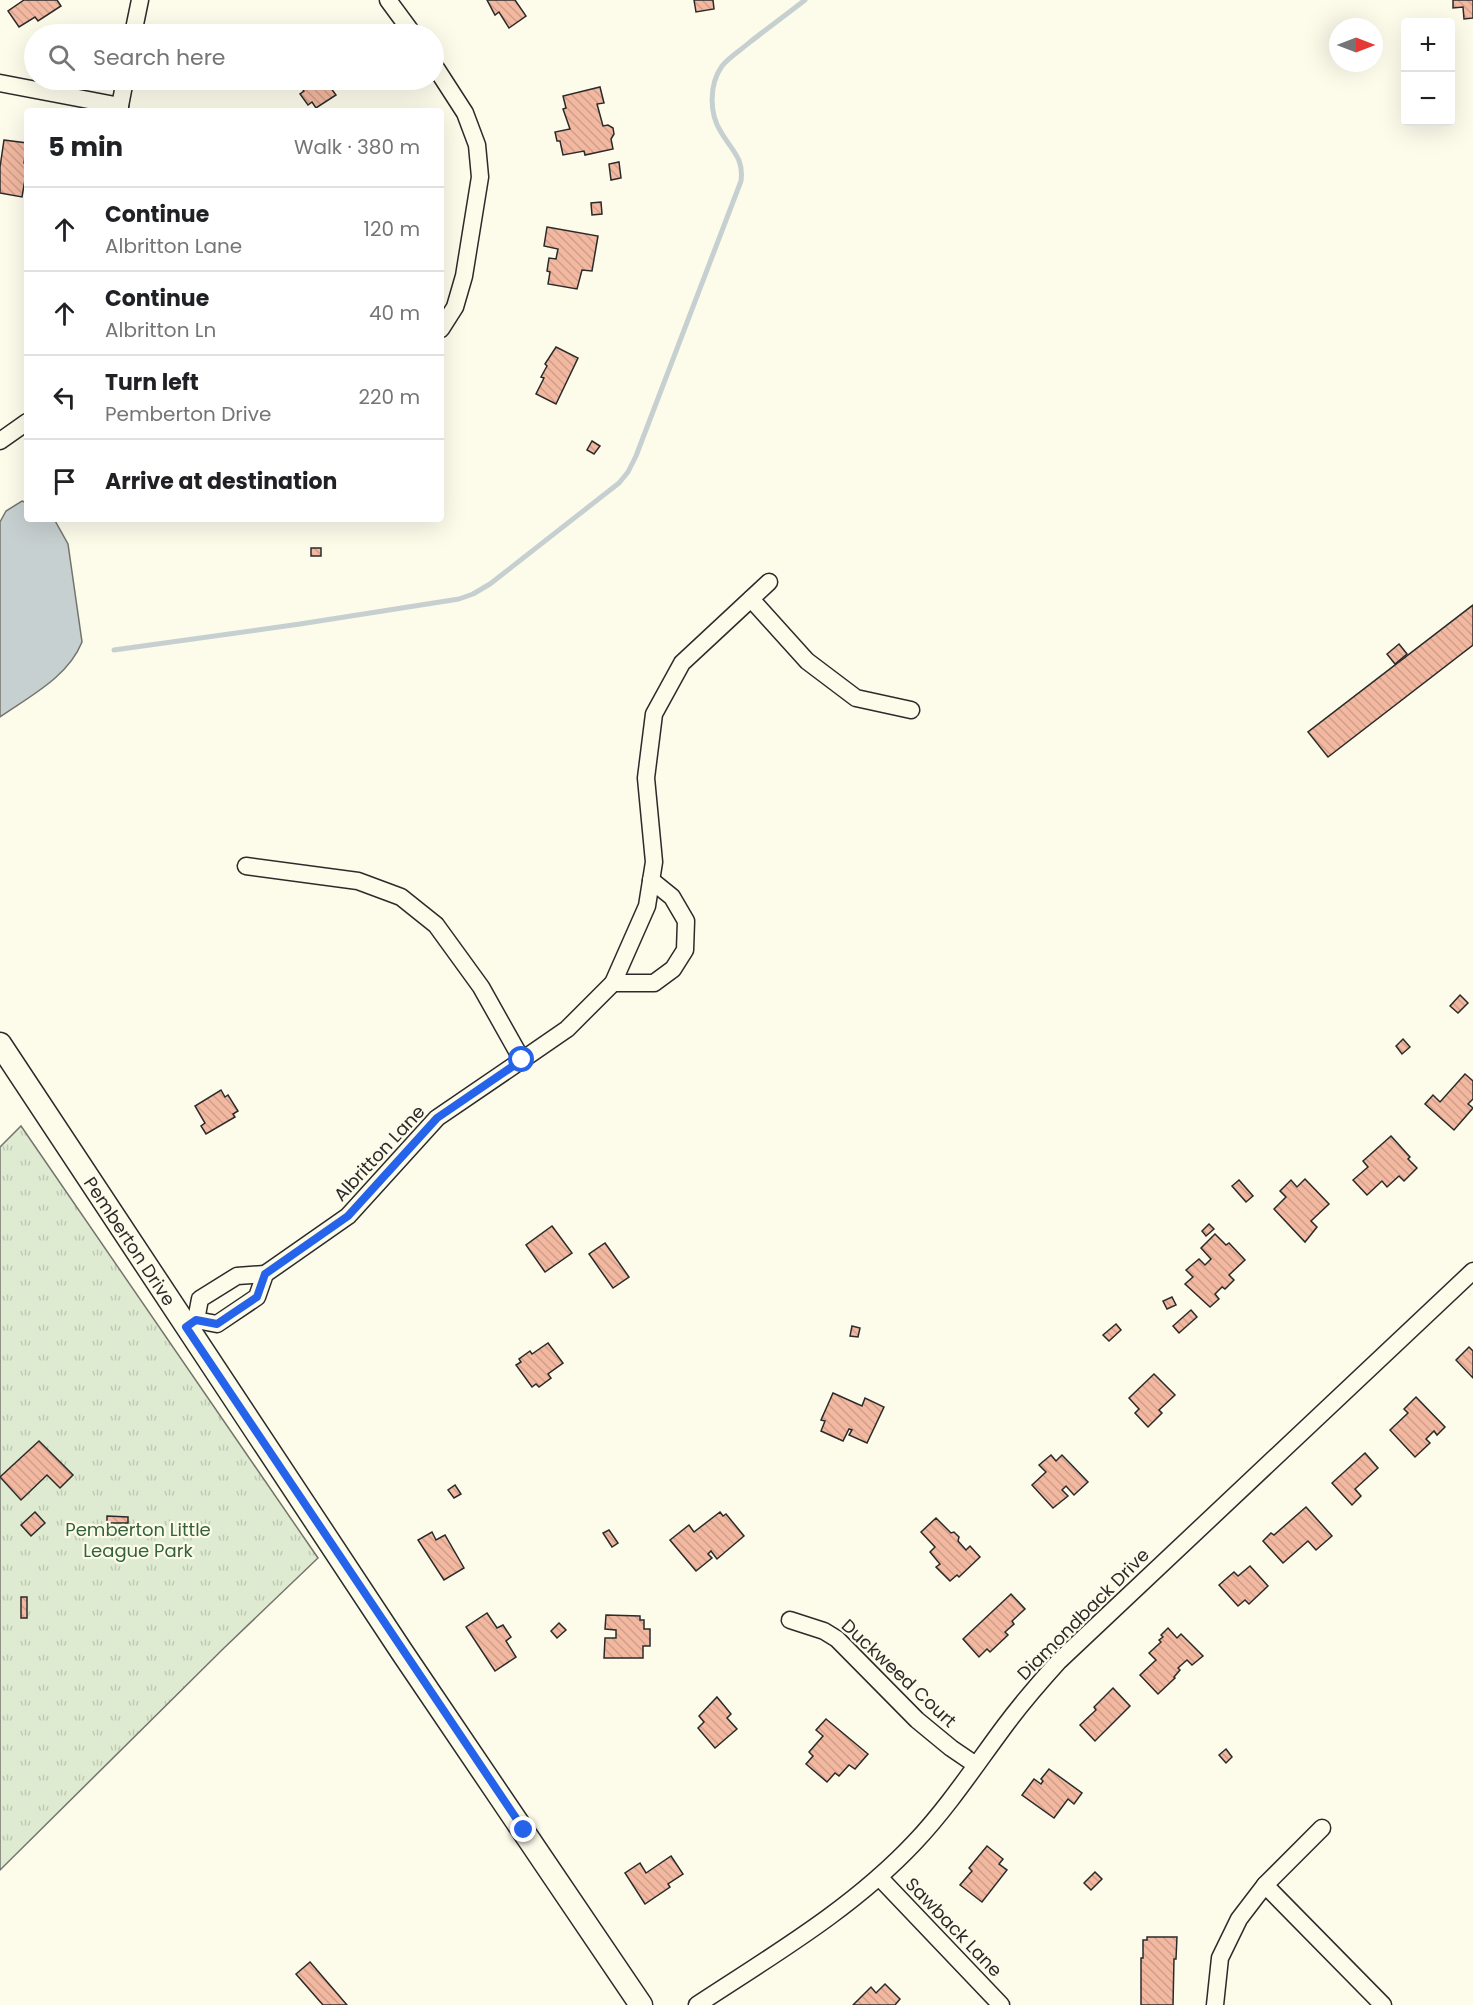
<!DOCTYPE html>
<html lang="en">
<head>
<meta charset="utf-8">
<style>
  body { margin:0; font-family:Poppins,sans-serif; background:#f6f6f6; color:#202124 }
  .controls { position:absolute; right:18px; top:18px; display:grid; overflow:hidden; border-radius:6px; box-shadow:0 6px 24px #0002 }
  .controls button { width:54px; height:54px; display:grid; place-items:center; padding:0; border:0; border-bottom:2px solid #e0e0e0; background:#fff; color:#202124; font:30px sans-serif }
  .compass { position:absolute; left:1329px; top:18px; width:54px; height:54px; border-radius:50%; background:#fff; box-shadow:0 6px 24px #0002; rotate:90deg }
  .stop { position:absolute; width:18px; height:18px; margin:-14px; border:4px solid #2563eb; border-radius:50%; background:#fff }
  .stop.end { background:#2563eb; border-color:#fff; box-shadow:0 2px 6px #0008 }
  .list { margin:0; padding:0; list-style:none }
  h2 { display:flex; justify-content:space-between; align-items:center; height:78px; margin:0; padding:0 24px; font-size:26px }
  h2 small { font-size:20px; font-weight:400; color:#757577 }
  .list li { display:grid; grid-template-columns:39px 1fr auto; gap:18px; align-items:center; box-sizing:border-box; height:84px; padding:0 24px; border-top:2px solid #e0e0e0 }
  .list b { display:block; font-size:22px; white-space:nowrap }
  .list p { margin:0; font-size:20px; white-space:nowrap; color:#757577 }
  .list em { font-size:20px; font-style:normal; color:#757577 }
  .icon { flex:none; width:33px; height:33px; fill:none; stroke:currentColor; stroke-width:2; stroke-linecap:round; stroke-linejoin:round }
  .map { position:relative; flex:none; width:1473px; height:2005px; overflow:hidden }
  .search { position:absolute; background:#fff; box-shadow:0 6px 24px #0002; left:24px; top:24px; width:420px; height:66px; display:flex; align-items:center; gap:15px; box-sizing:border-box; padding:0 21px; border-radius:33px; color:#757577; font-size:22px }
  .panel { position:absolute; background:#fff; box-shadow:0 6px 24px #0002; left:24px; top:108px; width:420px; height:414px; border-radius:6px }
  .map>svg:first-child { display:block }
</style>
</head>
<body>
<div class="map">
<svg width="1473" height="2005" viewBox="0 0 1473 2005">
  <defs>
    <pattern id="park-tufts" width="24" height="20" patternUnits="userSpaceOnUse" patternTransform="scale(1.5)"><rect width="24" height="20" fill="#deebd1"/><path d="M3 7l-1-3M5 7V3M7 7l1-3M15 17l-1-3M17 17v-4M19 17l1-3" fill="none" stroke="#bfcab4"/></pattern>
    <pattern id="building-back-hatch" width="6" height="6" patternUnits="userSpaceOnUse" patternTransform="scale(1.5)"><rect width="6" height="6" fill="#f2b8a0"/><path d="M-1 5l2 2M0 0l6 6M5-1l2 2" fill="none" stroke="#d09e8a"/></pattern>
  </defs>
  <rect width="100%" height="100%" fill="#fdfbea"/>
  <path fill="url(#park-tufts)" stroke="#74746e" stroke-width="1.5" d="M21,1126l297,432 -94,90 -224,222v-723z"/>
  <path fill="#c7d0d0" stroke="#74746e" stroke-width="1.5" d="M22,501l5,2v16h27l14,25 14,98c-14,35 -52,54 -82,75v-195l6,-11z"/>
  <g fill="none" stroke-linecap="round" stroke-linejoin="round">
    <path stroke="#c7d0d0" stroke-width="5" d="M114,650l186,-26 159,-25 14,-5 17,-10 129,-101 9,-11 8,-16 105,-275c3,-23 -9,-30 -20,-49 -12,-18 -12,-48 1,-66 7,-9 19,-16 28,-24 18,-14 37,-28 55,-42"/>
  </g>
  <g fill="url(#building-back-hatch)" stroke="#2b2b2b" stroke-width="1.5">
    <path d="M24,0h33l4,6 -23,15 -3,-4 -16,10 -11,-16z"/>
    <path d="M487,0h28l11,16 -17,12 -10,-16 -4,3z"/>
    <path d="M694,0h19l1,9 -18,3z"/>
    <path d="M1453,0h20v18l-9,1 -1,-12 -10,1z"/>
    <path d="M296,80h29l11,15 -20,13 -4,-6 -4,3 -8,-11 4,-3z"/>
    <path d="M600,87l4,16 -7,1 6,22 5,-1 5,3 1,6 -3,5 2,10 -28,6 -1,-4 -21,4 -3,-14h-3l-2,-9 15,-3 -7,-20 3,-1 -3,-12z"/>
    <path d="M4,140l23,3 -3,20 3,1v4l-5,29 -22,-4v-26z"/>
    <path d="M619,162l2,16 -10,2 -2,-16z"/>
    <path d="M601,202l1,12 -10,1 -1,-12z"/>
    <path d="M547,227l51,9 -6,35 -10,-1 -5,19 -29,-5 2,-12 -3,-1 2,-13 7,1 2,-10 -14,-3z"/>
    <path d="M556,347l22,11 -22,46 -20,-10 8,-16 -3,-1 6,-11 -2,-2z"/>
    <path d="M592,441l8,5 -6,8 -7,-4z"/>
    <rect x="311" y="548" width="10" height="8"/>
    <path d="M1473,605v40l-145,112 -20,-25z"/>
    <path d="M1399,644l8,10 -12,10 -8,-10z"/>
    <path d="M1460,995l8,8 -10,10 -8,-7z"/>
    <path d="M1403,1039l7,8 -8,7 -6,-8z"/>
    <path d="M1465,1074l8,7v18l-5,5 5,4 -19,22 -29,-26 8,-9 7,7z"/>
    <path d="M221,1090l4,7 3,-2 10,16 -5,3 2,3 -29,17 -5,-8 4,-3 -10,-17z"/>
    <path d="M1391,1136l19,21 -2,2 9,9 -13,13 -5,-5 -12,11 -5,-6 -15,14 -14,-15 15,-13 -5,-6z"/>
    <path d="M1305,1179l24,25 -18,17 6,6 -12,15 -31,-33 12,-12 -6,-6 11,-11 6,7z"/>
    <path d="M1239,1180l14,16 -7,6 -14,-16z"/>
    <path d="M1209,1224l5,5 -8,7 -4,-5z"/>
    <path d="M552,1226l20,27 -27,19 -19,-27z"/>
    <path d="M1215,1234l11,11 3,-2 16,17 -16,15 5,5 -9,9 -3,-2 -7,7 4,5 -9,8 -25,-23 8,-7 -7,-7 13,-11 6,6 6,-6 -10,-11z"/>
    <path d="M605,1243l24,34 -16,11 -24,-34z"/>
    <path d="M1172,1297l4,8 -9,4 -4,-8z"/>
    <path d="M1191,1310l6,7 -18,16 -6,-7z"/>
    <path d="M1116,1324l5,6 -12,11 -6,-6z"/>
    <path d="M852,1326l8,2 -2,9 -8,-1z"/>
    <path d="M548,1343l15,20 -15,11 3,4 -12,9 -3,-3 -4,3 -16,-22 5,-3 -2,-3 11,-8 2,3z"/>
    <path d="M1469,1347l4,4v27l-17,-18z"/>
    <path d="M1154,1374l21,21 -16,15 3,3 -14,14 -13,-14 4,-4 -10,-11z"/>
    <path d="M833,1393l29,13 3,-8 19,9 -17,36 -18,-8 3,-5 -3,-1 -6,12 -22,-10 4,-10 -4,-1z"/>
    <path d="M1416,1397l29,30 -8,8 -3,-4 -8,8 4,4 -15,14 -25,-27 18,-17 -4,-4z"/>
    <path d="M39,1441l34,34 -13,13 -13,-13 -26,25 -21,-23z"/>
    <path d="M1365,1453l13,15 -23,21 6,7 -9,9 -20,-22z"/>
    <path d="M1051,1455l5,6 6,-6 26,27 -14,13 -8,-9 -4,4 6,6 -15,12 -21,-23 14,-13 -7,-7z"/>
    <path d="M455,1485l6,9 -7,4 -6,-8z"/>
    <path d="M1306,1507l26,29 -16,14 -8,-9 -25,22 -20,-22 8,-8 3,2z"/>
    <path d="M35,1512l10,11 -14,13 -10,-11z"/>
    <path d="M720,1512l3,4 3,-2 18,22 -27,23 -6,-8 -3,3 4,4 -16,13 -26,-31 19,-15 5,7z"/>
    <path d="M107,1516l21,1v6h-21z"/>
    <path d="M936,1518l15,15 3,-1 5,5 -1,4 8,9 4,-4 10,11 -21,20 -2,-2 -7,6 -14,-14 4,-3 -10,-12 5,-5 -14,-15z"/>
    <path d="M609,1530l9,13 -6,4 -9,-14z"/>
    <path d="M432,1532l4,8 9,-5 19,33 -20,12 -26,-40z"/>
    <path d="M1250,1566l18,20 -19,18 -4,-4 -7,6 -19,-21 15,-13 4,4z"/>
    <path d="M1011,1594l14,15 -13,12 2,3 -9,8 3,3 -18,17 -3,-3 -8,8 -16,-18z"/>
    <rect x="21" y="1597" width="6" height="21"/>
    <path d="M487,1613l10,15 6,-3 8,12 -5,4 10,16 -21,14 -29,-44z"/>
    <path d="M606,1615l34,1v4h4v9h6v17h-7v12h-39l1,-20h11v-8l-11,-1z"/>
    <path d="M559,1623l7,7 -9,8 -6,-7z"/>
    <path d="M1168,1628l9,10 4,-4 22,22 -11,9 -5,-5 -9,8 2,2 -6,7 1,1 -17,16 -18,-19 16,-15 -7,-7 12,-11 -2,-2 4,-3 -2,-2z"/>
    <path d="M1113,1688l17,18 -35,35 -15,-16 16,-15 -2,-3z"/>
    <path d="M717,1697l14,17 -4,4 10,11 -22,19 -17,-20 6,-6 -5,-6z"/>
    <path d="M826,1719l42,35 -13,15 -6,-4 -10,11 -4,-3 -8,9 -21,-18 7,-8 -4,-4 14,-16 -7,-6z"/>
    <path d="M1226,1749l6,8 -6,6 -7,-8z"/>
    <path d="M1049,1769l33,24 -8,11 -6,-5 -14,19 -32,-23 12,-16 7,5 2,-3 -2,-2z"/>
    <path d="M987,1846l16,13 -4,5 8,6 -25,32 -22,-17 12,-14 -3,-3z"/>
    <path d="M671,1856l12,18 -15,10 2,3 -25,17 -20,-31 15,-10 6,10z"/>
    <path d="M1095,1872l7,7 -11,11 -7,-7z"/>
    <path d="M1147,1937h30l-1,22h-2l-1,46h-32v-47h2v-18h4z"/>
    <path d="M310,1962l37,43h-24l-27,-31z"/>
    <path d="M885,1984l15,15 -5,6h-42l18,-18 5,6z"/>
  </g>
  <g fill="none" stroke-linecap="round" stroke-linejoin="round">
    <defs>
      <g id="street">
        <path d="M388,0l25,34"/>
        <path d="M133,34l7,-34"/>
        <path d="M434,65l31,48 12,32 3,32 -16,99 -9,31 -14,22"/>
        <path d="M0,83l120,23"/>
        <path d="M119,111l6,-31"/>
        <path d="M0,441l27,-19"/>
        <path d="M751,599l56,62 49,37 55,12"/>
        <path d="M246,866l112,15 43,16 35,28 45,62 41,73 45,-31 46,-46 34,-77 7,-44 -8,-84 8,-64 28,-51 87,-81"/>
        <path d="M613,983h41l19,-14 12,-19 1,-29 -14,-24 -21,-17"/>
        <path d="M196,1320l21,4 40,-27 8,-23 83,-58 89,-98 85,-58"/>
        <path d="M187,1326l9,-6 4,-21 37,-23 28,-2"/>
        <path d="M790,1620l34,11 13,8 80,81 34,28 25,17"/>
        <path d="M879,1877l122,128"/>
        <path d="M1265,1885l118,120"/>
        <path d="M697,2005c76,-50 155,-96 218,-163 33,-35 60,-76 89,-115 17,-23 36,-45 55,-66l414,-390"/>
        <path d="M1215,2005l5,-47 19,-39 26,-34 57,-57"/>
      </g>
      <g id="secondary">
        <path id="s1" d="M0,1044l402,608 239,353"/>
      </g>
    </defs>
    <use href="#street" stroke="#2b2b2b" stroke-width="19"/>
    <use href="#secondary" stroke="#2b2b2b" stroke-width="25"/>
    <use href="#street" stroke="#fdfbea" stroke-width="16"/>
    <use href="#secondary" stroke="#fdfbea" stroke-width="22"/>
  </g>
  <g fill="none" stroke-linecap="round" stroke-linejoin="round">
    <path stroke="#2563eb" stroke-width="8" d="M522,1060l-85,58 -89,98 -83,58 -8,23 -40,27 -21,-4 -10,7 338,503"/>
  </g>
  <g text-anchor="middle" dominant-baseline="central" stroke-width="4.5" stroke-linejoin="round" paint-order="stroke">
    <g font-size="18" fill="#2b2b2b" stroke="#fdfbea">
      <text transform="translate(379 1153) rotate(-47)">Albritton Lane</text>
      <text stroke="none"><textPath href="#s1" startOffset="236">Pemberton Drive</textPath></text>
      <text transform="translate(1083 1614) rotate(-45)">Diamondback Drive</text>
      <text transform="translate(899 1673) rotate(43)">Duckweed Court</text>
      <text transform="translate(954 1927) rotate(46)">Sawback Lane</text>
    </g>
    <g font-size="18" fill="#34623c" stroke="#fdfbea">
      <text x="138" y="1529">Pemberton Little<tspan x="138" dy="21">League Park</tspan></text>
    </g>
  </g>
</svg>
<div class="controls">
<button>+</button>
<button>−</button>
</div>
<svg class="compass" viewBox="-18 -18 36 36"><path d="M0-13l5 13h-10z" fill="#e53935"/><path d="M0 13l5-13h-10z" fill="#757577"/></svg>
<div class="stop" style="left:522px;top:1060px"></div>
<div class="stop end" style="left:524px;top:1830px"></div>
<div class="search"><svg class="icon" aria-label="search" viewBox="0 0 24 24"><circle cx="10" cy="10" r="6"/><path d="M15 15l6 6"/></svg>Search here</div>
<section class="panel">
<h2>5 min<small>Walk · 380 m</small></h2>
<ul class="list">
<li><svg class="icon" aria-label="ahead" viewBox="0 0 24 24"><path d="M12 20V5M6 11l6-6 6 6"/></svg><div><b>Continue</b><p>Albritton Lane</p></div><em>120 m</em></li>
<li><svg class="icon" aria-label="ahead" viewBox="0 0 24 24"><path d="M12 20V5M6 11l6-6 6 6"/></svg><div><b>Continue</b><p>Albritton Ln</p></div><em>40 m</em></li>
<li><svg class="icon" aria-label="left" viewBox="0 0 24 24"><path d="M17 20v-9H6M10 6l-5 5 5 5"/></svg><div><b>Turn left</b><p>Pemberton Drive</p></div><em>220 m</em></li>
<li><svg class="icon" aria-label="arrive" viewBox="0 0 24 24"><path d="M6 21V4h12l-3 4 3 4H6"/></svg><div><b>Arrive at destination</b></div></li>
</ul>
</section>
</div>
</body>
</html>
